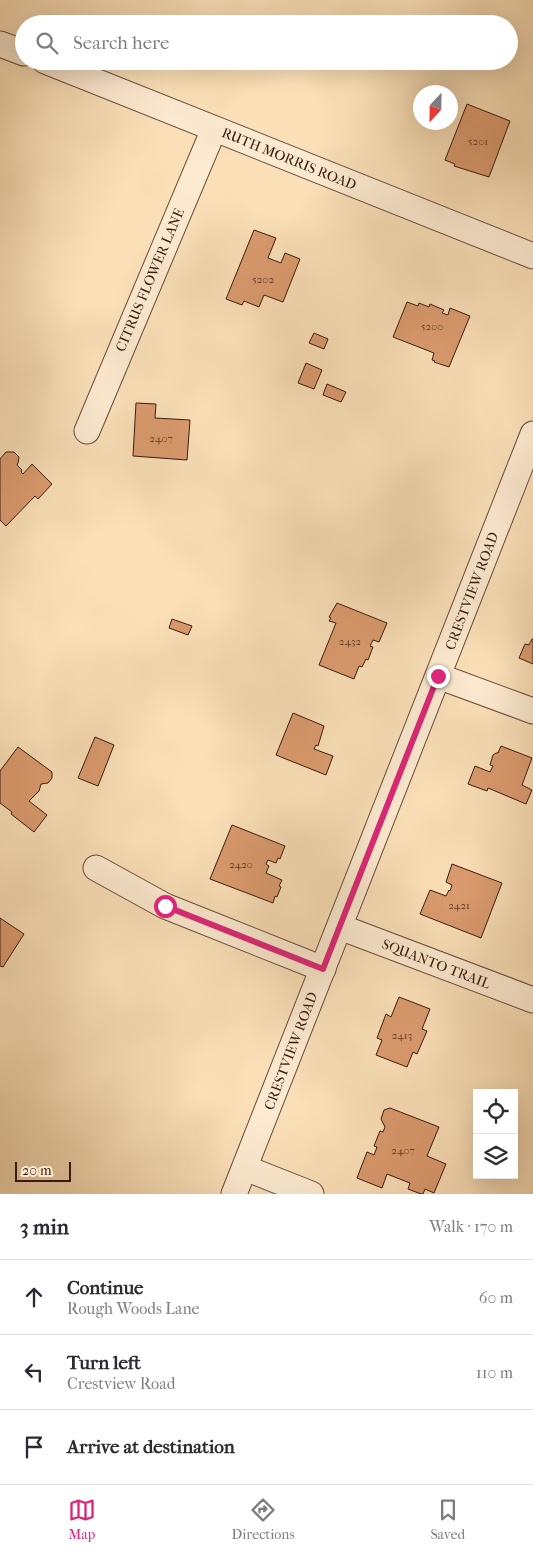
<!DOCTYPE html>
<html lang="en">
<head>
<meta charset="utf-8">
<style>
  body { margin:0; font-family:"IM FELL French Canon",serif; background:#f2f2f3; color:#2b2b33 }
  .controls { position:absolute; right:15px; bottom:15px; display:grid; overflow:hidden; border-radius:0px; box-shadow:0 5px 20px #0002 }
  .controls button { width:45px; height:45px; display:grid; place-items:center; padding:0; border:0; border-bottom:1px solid #e1e1e2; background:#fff; color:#2b2b33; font:25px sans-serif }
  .compass { position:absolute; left:413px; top:85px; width:45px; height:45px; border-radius:50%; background:#fff; box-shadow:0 5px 20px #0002; rotate:202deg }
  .scale { position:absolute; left:15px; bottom:12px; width:56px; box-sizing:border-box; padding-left:5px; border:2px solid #391b0e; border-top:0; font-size:14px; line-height:18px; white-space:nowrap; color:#391b0e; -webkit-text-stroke:4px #fcead0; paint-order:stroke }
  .stop { position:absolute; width:15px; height:15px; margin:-11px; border:4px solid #db2777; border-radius:50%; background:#fff }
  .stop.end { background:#db2777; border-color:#fff; box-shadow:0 1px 5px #0008 }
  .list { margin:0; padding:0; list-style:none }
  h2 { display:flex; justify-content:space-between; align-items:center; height:65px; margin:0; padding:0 20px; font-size:21px }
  h2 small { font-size:16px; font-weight:400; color:#7c7c81 }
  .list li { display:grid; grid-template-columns:32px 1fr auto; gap:15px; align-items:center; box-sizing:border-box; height:75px; padding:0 20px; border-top:1px solid #e1e1e2 }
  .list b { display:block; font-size:19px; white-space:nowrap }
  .list p { margin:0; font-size:16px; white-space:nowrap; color:#7c7c81 }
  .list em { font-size:16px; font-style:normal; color:#7c7c81 }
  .icon { flex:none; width:28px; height:28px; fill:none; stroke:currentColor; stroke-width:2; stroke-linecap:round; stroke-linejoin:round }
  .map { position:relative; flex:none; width:533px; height:1194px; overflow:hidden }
  .search { position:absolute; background:#fff; box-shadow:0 5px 20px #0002; left:15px; right:15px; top:15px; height:55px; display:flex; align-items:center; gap:12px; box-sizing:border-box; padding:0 18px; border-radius:28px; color:#7c7c81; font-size:19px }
  .sheet { height:290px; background:#fff }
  nav { display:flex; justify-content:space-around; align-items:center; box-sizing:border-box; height:70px; border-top:1px solid #e1e1e2; background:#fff; font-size:14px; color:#7c7c81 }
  nav a { display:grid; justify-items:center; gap:2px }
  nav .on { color:#db2777 }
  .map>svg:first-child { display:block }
</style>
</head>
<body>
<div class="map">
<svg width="533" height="1194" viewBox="0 0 533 1194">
  <rect width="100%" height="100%" fill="#fadfb7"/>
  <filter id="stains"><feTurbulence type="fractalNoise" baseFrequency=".004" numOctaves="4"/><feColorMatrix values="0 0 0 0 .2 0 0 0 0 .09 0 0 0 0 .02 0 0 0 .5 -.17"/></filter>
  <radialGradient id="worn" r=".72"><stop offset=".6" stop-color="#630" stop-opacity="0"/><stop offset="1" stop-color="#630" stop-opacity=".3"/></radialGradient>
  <g fill="#da9b6e" stroke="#391b0e">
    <path d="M467,104l43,17 -21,56 -35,-11 1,-2 -10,-4z"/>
    <path d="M254,230l22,8 -8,20 13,5 4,-10 15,6 -17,43 -19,-7 -5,12 -15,-6 -2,4 -16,-6z"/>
    <path d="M407,302l11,4 1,-3 10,4 1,-3 14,6 -2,3 6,2 2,-7 20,8 -21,51 -15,-5 1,-1 -3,-1 2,-7 -41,-16z"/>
    <path d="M314,333l14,6 -4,10 -15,-6z"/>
    <path d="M306,363l16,7 -8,19 -16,-6z"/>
    <path d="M327,384l19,8 -5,10 -18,-7z"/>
    <path d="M136,403l20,1 -1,14 35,2 -3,40 -54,-4z"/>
    <path d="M6,452h8l5,5 -1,6 -1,2 5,5 -1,2 2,2 9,-10 20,20 -14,15 -3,-3 -29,30 -6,-6v-61z"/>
    <path d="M337,603l50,20 -8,19 -6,-2 -3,6 3,1 -5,13 -2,-1 -4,8 -3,-1 -5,13 -35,-14 17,-42 -7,-2 2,-3 -2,-1z"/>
    <path d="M172,619l20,7 -4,9 -19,-7z"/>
    <path d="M532,639h1v25l-14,-6 6,-14 4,1z"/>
    <path d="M293,713l31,13 -6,20 -2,-1 -2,4 19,7 -7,19 -50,-20z"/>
    <path d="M95,737l19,8 -16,41 -20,-8z"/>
    <path d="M501,746l31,12 -10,27 10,5 -6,14 -38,-16 -1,3 -19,-7 7,-18 15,6 3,-6 -3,-1 3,-10 3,-2h2z"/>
    <path d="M18,747l34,25v6l-4,5 -7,1 -2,7 -10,10 18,14 -13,17 -23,-18 1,-2 -12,-9v-32z"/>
    <path d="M232,825l53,21 -5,13 -2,-1 -2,5 -8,-3 -2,4 3,2 -3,7 16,7 -3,6 2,1 -4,10 -2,-1 -2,7 -63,-24z"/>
    <path d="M452,864l50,19 -21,55 -61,-24 10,-24 16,6 3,-6 1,1 2,-6 -6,-3z"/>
    <path d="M0,918l24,16 -21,33 -3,-1z"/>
    <path d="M399,997l31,12 -8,20 5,2 -10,23 -4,-2 -6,15 -31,-12 6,-15 -5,-2 9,-24 5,3z"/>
    <path d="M390,1108l49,19 -12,29 19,8 -12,29 -9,-4 -2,5h-2l-13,-5 2,-6 -23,-9 -5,14 -25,-10 10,-26 7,3 3,-8 -3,-1 6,-15 3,1 2,-5 -4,-8 3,-9z"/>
  </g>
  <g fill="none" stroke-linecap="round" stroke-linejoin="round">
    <defs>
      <g id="minor">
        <path d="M0,44l24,9"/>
        <path d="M45,61l488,195"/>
        <path d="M87,431l127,-302"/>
        <path d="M438,676l95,35"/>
        <path d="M96,868l69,38 158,63"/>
        <path d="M340,927l193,73"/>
        <path d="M245,1168l66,26"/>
        <path d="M234,1194l299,-760"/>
      </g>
    </defs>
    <use href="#minor" stroke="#694c38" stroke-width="27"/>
    <use href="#minor" stroke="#fcead0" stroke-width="25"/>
  </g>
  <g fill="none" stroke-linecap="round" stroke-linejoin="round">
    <path stroke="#db2777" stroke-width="6" d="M165,906l158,63 115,-293"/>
  </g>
  <g text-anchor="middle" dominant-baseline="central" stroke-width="4" stroke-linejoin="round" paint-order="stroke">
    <g font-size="11" fill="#613b26">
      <text x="478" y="141">5201</text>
      <text x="263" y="279">5202</text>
      <text x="432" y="326">5200</text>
      <text x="161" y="438">2407</text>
      <text x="350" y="641">2432</text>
      <text x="241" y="864">2420</text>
      <text x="459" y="905">2421</text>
      <text x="402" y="1035">2413</text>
      <text x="403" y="1150">2407</text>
    </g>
    <g font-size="14" fill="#391b0e" stroke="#fcead0">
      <text transform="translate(289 159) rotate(22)">RUTH MORRIS ROAD</text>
      <text transform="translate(150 280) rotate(-67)">CITRUS FLOWER LANE</text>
      <text transform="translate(472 591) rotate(-69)">CRESTVIEW ROAD</text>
      <text transform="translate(436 964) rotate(21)">SQUANTO TRAIL</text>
      <text transform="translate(291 1051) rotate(-69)">CRESTVIEW ROAD</text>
    </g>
  </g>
  <rect width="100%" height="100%" filter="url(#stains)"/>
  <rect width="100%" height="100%" fill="url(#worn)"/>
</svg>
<div class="controls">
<button><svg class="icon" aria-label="locate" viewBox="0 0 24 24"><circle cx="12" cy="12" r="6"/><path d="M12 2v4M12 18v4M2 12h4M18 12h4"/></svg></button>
<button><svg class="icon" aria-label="layers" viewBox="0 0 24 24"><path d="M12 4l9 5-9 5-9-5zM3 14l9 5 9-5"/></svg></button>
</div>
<svg class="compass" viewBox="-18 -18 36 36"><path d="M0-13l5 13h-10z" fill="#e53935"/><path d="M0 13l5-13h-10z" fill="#7c7c81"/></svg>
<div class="scale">20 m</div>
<div class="stop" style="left:165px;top:906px"></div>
<div class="stop end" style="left:438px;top:676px"></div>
<div class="search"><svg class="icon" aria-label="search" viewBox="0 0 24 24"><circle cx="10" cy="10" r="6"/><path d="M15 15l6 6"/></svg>Search here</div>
</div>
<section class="sheet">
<h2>3 min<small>Walk · 170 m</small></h2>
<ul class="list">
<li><svg class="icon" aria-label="ahead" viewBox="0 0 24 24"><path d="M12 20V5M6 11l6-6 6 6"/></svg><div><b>Continue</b><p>Rough Woods Lane</p></div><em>60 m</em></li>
<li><svg class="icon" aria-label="left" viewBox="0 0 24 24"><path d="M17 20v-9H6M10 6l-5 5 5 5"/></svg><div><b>Turn left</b><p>Crestview Road</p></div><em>110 m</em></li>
<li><svg class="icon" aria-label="arrive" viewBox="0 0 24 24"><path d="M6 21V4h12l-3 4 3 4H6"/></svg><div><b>Arrive at destination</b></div></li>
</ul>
</section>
<nav>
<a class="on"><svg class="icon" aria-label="map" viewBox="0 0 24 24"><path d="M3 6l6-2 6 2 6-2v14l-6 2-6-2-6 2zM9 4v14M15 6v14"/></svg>Map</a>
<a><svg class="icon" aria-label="directions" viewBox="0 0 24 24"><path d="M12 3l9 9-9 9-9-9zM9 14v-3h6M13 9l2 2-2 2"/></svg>Directions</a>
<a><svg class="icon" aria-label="saved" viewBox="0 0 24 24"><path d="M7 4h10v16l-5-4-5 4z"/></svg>Saved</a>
</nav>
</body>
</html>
